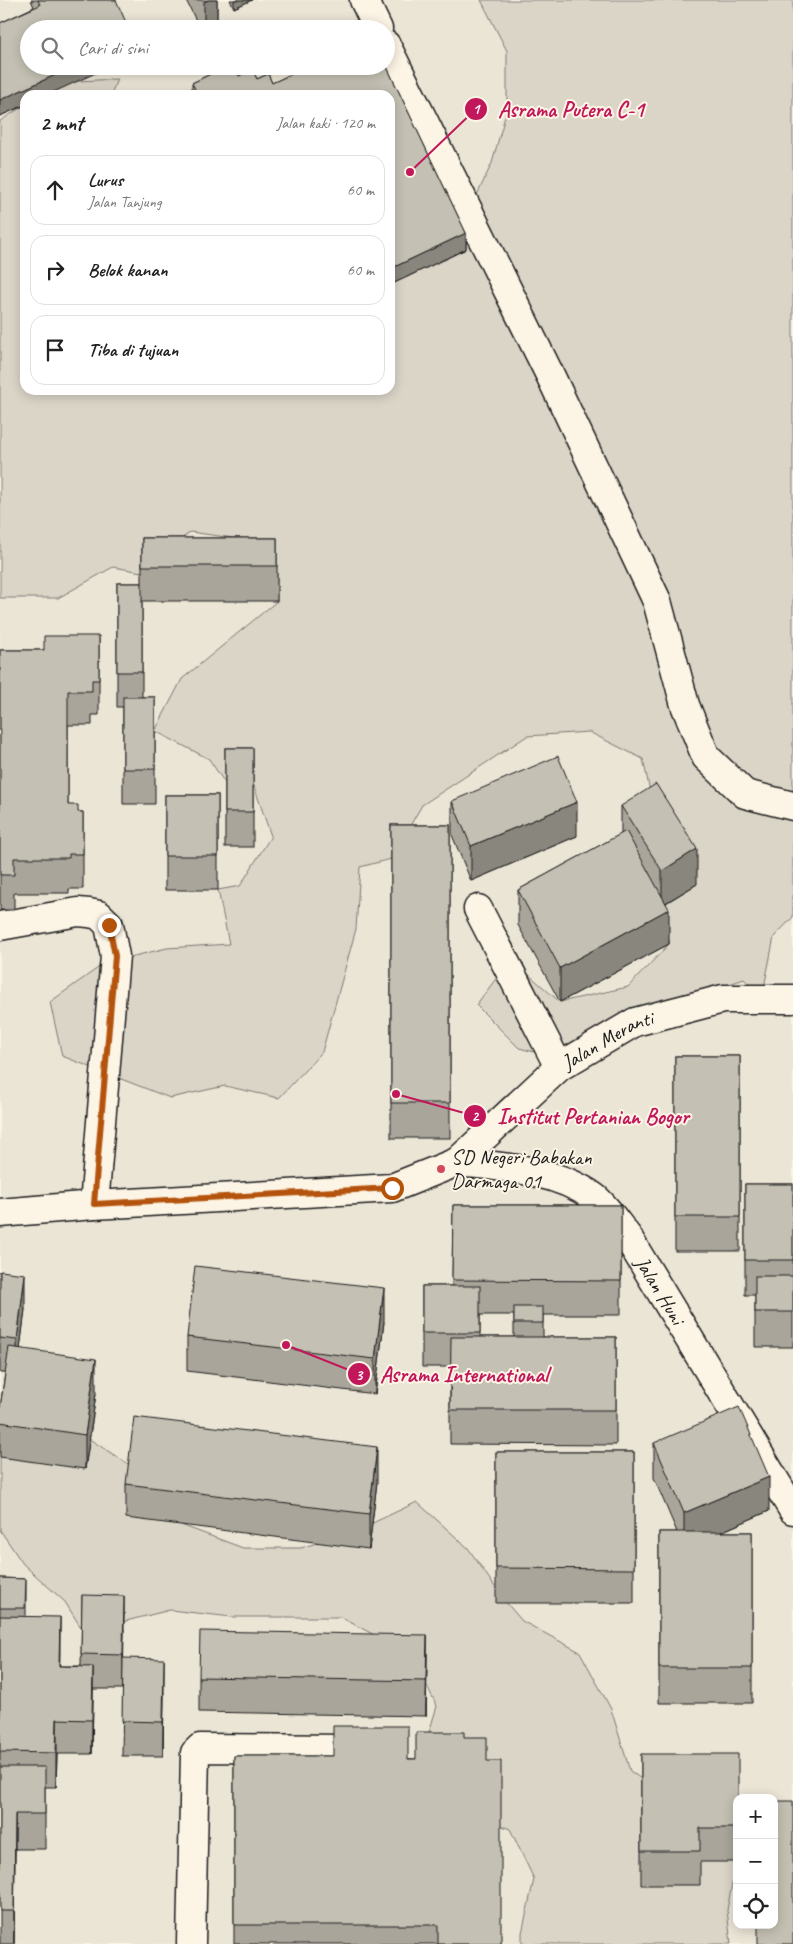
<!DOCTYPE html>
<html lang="id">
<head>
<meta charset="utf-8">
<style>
  body { margin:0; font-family:Caveat,sans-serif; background:#f6f6f6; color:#222 }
  .controls { position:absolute; right:15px; bottom:15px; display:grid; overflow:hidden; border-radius:10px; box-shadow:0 2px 12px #0003 }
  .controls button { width:45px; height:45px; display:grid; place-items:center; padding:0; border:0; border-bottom:1px solid #e0e0e0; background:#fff; color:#222; font:25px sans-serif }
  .stop { position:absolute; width:15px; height:15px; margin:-11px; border:4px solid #b45309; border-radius:50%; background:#fff }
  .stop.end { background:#b45309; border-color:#fff; box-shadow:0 1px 5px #0008 }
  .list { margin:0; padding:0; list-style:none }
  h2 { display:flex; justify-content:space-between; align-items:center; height:65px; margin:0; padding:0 20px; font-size:21px }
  h2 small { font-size:16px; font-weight:400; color:#767676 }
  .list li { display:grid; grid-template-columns:32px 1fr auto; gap:15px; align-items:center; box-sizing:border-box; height:70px; margin:0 10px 10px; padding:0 10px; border:1px solid #e0e0e0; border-radius:15px }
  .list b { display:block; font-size:19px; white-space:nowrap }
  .list p { margin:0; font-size:16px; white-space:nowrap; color:#767676 }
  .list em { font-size:16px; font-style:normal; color:#767676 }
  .icon { flex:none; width:28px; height:28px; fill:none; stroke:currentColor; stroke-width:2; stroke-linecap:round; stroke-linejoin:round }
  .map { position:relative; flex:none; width:793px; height:1944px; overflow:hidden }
  .search { position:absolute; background:#fff; box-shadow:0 2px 12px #0003; left:20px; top:20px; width:375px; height:55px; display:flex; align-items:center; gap:12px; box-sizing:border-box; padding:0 18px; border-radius:28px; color:#767676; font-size:19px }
  .panel { position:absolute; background:#fff; box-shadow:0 2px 12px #0003; left:20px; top:90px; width:375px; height:305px; border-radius:15px }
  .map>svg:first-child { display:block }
</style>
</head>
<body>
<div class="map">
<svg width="793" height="1944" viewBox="0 0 793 1944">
  <rect width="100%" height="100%" fill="#fcf5e5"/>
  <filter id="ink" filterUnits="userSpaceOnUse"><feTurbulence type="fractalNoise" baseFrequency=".02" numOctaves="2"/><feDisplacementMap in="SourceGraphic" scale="10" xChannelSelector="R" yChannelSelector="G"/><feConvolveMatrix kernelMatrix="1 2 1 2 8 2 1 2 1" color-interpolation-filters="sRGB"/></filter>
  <g filter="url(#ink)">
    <path fill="#ebe5d6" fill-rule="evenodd" d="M0,0h793v1944h-793zM29,29h357v37h-357zM25,95h365v295h-365zM737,1798h37v127h-37z"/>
    <g fill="#dbd5c8" stroke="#7c7872">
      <path d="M481,0h312v917l-19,20 -12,61 -18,-19 -55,19 -112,65 -58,-15 -43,-43 35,-46 49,43 68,-15 41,-43 -13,-125 -13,-60 -54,-27 -62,4 -105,69 -31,54 -31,8 -4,62 -34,123 -43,46 -54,-12 -55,12 -108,-42 -12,-54 55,-39 62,-15 62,-4 -11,-54 22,-4 31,-50 -18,-53h-28l-16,-24 -54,-28 27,-52 95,-78v-29l-29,-32 -58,-8 -48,40 -29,-5 -55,31h-58v-477l25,-16v285h183l51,4 6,-4h125v-106l5,-5 52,-20 45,-96 15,-54v-58z"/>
      <path d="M117,79l-6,16h-71l18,-13z"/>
      <path d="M80,1433l59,38 42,54 62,23h58l59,-19 57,-27 51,46 36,52 18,21 58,31 31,57 19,62 55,39 52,49 -10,51 4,34h-209v-11l12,-54 -24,-50 -50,-19 -39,-51 16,-53 -26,-52 -71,-37h-108l-62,-7 -56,14 -34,2 -15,-24 -42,-38 -23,-34v-88z"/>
    </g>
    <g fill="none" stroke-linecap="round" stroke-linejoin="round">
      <defs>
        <g id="minor">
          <path d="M364,0l14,29"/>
          <path d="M386,45l165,332 106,224 28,104 21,52 39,37 48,12"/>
          <path d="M478,909l81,158"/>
          <path d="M0,926l78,-14 11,1 10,2 10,10 6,31 -21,249"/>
          <path id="s1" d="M457,1162c46,5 98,7 137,35 12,9 24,28 33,39l166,274"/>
          <path id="s2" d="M0,1213l94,-8 298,-17 65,-26 102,-95 76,-45 88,-23h70"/>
          <path d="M191,1944l4,-191 5,-5 151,1"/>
        </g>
      </defs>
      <use href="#minor" stroke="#1c1c1c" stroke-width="31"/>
      <use href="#minor" stroke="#fcf5e5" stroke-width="28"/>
    </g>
    <g fill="#a9a59a" stroke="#1c1c1c" fill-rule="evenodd">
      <path d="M31,0h85l-91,105 -25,11v-93l34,-16z"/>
      <path d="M186,0h31v29h-17z"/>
      <path d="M230,0h22l-18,8z"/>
      <path d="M386,65l80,168v16l-76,36v-190h-198v-12l35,-17h7l5,10 13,-7 5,10 11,-5 4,9 37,-17h77z"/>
      <path d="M142,538h135v63h-135v96h13v107h-32v-97h-6v-124h25z"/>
      <path d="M99,636v79h-7v10h-24v80l10,7h5v77h-14v4h-55v17h-14v-260h44z"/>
      <rect x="225" y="748" width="28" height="99"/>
      <rect x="165" y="795" width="53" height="95"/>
      <path d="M452,801l125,35 -106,45 -19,-46z"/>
      <path d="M621,806l76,78 -31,19 3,41 -109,58 -42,-77v-35l103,-56z"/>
      <rect x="391" y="825" width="59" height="313"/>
      <rect x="675" y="1056" width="65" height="195"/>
      <path d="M745,1184h48v163h-38v-52h-10z"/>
      <path d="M453,1205h168v110h-78v22h73v108l-166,-1v-77h-28v-81h30zM480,1315h34v22h-34z"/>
      <path d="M0,1271l25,38 -5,39 76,46 -11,75 -85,-12v-49l5,-35h-5z"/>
      <path d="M384,1322l-9,72 -188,-23v-34z"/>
      <path d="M654,1443l115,68 -48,21h31v171h-93v-171h18l-23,-54z"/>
      <rect x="496" y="1452" width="138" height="151"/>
      <path d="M377,1482l-8,67 -243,-31v-34z"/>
      <path d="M0,1578l26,1v38l33,49h22l1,-71 42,35 -1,28 41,35 -1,63h-41l1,-67h-30l-1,65h-35l-1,33h-11v62h-30l-1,95h-14z"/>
      <path d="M427,1635l-1,81 -227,-4v-35z"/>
      <path d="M464,1737l23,24 14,183h-267v-188h99l83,3z"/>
      <path d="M641,1754l96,44v64h-37v23h-59z"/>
    </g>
    <g fill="#89867d" stroke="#1c1c1c">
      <path d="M209,0h8v29h-13v-27z"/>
      <path d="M234,0h18l-18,8z"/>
      <path d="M75,66h36l-64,29h-22v10l-25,11v-16z"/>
      <path d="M466,233v16l-76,36v-16z"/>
      <path d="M577,802v34l-106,45v-35z"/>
      <path d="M697,849v35l-35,21v-34z"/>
      <path d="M669,909v35l-109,58v-34z"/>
      <path d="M25,1274v35l-8,66v-35z"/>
      <path d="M384,1288v34l-9,72v-35z"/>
      <path d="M96,1359v35l-11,75v-34z"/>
      <path d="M377,1447v35l-8,67v-35z"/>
      <path d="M769,1477v34l-85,37v-35z"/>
      <path d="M124,1596v34l-1,59v-34z"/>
      <path d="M60,1617v35l-1,49v-35z"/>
      <path d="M427,1635v34l-1,47z"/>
      <path d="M164,1659v34l-1,63v-34z"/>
      <path d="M93,1667v34l-1,53v-34z"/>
      <path d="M57,1719v35l-1,33v-34z"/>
      <path d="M15,1814v35l-1,95v-33z"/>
    </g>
    <g fill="#c4c0b3" stroke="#1c1c1c">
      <path d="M38,0h78l13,29h-100v37h46l-75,34v-77l40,-18z"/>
      <path d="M386,65l80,168 -76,36v-174h-198l5,-2 -5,-10 35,-17h7l5,10 13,-7 5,10 11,-5 4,9 37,-17h77z"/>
      <rect x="142" y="538" width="135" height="28"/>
      <rect x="117" y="583" width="25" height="89"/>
      <path d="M44,636h55v44h-7v11h-24v114h10v7h5v42h-14v4h-55v17h-14v-225h44z"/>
      <rect x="123" y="697" width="32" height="72"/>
      <rect x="225" y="748" width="28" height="64"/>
      <path d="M558,756l19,46 -106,44 -19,-45z"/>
      <path d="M656,784l41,65 -35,22 -41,-65z"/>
      <rect x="165" y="795" width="53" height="61"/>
      <rect x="391" y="825" width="59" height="278"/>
      <path d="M626,831l43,78 -109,59 -42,-78z"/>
      <rect x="675" y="1056" width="65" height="161"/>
      <rect x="745" y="1184" width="48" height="76"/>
      <path d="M453,1205h168v76l-169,-1z"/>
      <path d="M195,1266l189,22 -9,71 -188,-22z"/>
      <path d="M0,1271l25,3 -8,66 -17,-2z"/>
      <rect x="755" y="1276" width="38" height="36"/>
      <rect x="422" y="1286" width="58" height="47"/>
      <rect x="514" y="1307" width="29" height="16"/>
      <path d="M451,1337h165v73h-166z"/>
      <path d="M9,1347l87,12 -11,76 -85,-13v-14z"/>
      <path d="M739,1407l30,70 -85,36 -30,-70z"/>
      <path d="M134,1417l243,30 -8,67 -243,-30z"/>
      <path d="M496,1452h138v117l-138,-1z"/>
      <rect x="659" y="1532" width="93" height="136"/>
      <path d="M0,1578l26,1 -1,29h-25z"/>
      <path d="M82,1595l42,1 -1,59 -42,-1z"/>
      <path d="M0,1616l60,1 -1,49 34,1 -1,53 -35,-1 -1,34 -56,-1z"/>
      <path d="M200,1631l227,4 -1,46 -227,-4z"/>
      <path d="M123,1658l41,1 -1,63 -41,-1z"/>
      <path d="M333,1726h75v33h8v-27h48v5h23v24h14v183h-63v-19h-204v-169h99z"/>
      <path d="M641,1754h97v44h-1v30h-37v23h-59z"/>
      <path d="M0,1767h45v47h-30l-1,97h-14z"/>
      <path d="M774,1801h19v143h-35v-19h16z"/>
    </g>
  </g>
  <g fill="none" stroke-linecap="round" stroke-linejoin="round" filter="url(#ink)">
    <path stroke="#b45309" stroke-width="6" d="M109,925l6,31 -21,248 298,-16"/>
  </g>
  <circle fill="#d1495b" stroke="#fcf5e5" stroke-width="2" cx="441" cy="1169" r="5"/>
  <g text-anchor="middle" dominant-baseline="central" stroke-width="4" stroke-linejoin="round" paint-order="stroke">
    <g font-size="21" fill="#1c1c1c" stroke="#fcf5e5">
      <text stroke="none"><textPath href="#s2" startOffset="658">Jalan Meranti</textPath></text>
      <text stroke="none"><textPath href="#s1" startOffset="258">Jalan Huni</textPath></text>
    </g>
    <g font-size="21" fill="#1c1c1c" stroke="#fcf5e5" text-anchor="start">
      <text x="451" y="1157">SD Negeri Babakan<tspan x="451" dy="24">Darmaga 01</tspan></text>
    </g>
  </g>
  <path fill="none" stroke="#c2185b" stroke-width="2" d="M410 172L476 109M396 1094L475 1116M286 1345L359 1374"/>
  <g fill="#c2185b" stroke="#fcf5e5" stroke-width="2">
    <circle cx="410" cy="172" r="5"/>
    <circle cx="396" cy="1094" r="5"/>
    <circle cx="286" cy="1345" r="5"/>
    <circle cx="476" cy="109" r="12"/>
    <circle cx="475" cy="1116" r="12"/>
    <circle cx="359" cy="1374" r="12"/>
  </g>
  <g font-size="15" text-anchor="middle" font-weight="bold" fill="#fff">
    <text x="476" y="114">1</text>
    <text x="475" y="1121">2</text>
    <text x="359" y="1380">3</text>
  </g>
  <g font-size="22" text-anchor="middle" font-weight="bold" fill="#c2185b" stroke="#fcf5e5" stroke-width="4" stroke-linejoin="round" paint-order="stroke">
    <text x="571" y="117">Asrama Putera C-1</text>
    <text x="593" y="1124">Institut Pertanian Bogor</text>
    <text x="464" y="1382">Asrama International</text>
  </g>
</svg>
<div class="controls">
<button>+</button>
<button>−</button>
<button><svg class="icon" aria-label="locate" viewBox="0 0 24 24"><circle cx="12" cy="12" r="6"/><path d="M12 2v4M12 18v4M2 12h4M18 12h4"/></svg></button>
</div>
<div class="stop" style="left:392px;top:1188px"></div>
<div class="stop end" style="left:109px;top:925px"></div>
<div class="search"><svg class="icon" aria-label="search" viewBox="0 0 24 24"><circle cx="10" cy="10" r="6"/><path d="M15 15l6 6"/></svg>Cari di sini</div>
<section class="panel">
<h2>2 mnt<small>Jalan kaki · 120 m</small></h2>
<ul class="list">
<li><svg class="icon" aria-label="ahead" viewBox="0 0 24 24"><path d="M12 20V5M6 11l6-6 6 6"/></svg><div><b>Lurus</b><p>Jalan Tanjung</p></div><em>60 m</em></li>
<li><svg class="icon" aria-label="right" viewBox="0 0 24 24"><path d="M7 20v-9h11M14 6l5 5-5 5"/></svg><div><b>Belok kanan</b></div><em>60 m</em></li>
<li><svg class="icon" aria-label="arrive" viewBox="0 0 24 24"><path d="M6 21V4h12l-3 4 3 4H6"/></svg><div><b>Tiba di tujuan</b></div></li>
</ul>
</section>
</div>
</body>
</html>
